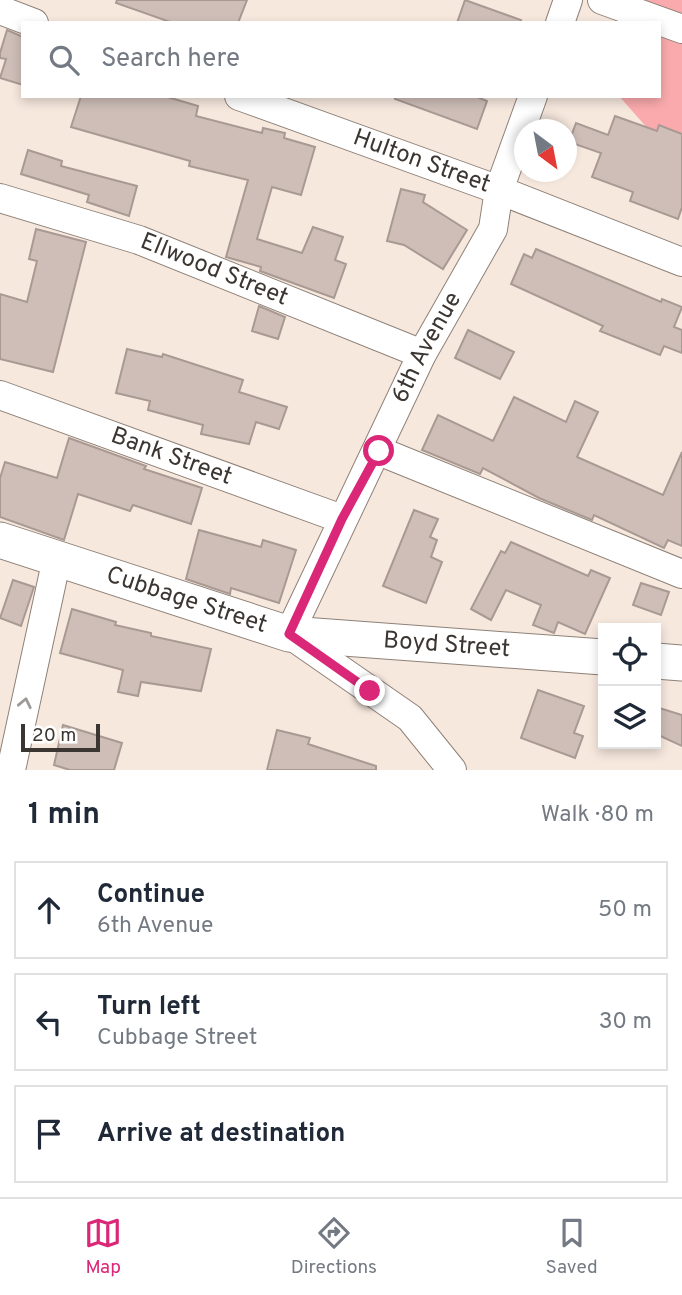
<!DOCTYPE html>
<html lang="en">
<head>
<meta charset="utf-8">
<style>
  body { margin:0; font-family:Overpass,sans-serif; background:#f2f2f3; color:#1f2937 }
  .controls { position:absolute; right:21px; bottom:21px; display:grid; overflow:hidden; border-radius:0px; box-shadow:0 4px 10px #0003 }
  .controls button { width:63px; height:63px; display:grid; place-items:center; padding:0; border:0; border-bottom:2px solid #e0e1e3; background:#fff; color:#1f2937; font:35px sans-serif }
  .compass { position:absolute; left:514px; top:119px; width:63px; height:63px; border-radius:50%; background:#fff; box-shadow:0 4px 10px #0003; rotate:148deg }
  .scale { position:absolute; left:21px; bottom:18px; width:79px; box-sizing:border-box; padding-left:7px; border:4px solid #3c3632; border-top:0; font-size:19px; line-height:24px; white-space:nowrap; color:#3c3632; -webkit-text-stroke:5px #fff; paint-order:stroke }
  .stop { position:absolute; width:21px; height:21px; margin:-16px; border:5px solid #db2777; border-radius:50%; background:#fff }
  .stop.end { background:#db2777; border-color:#fff; box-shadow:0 2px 7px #0008 }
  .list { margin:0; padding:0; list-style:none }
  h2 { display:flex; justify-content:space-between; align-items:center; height:91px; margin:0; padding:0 28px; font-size:30px }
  h2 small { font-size:23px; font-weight:400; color:#747a83 }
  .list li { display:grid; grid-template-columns:46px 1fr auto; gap:21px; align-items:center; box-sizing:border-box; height:98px; margin:0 14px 14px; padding:0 14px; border:2px solid #e0e1e3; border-radius:0px }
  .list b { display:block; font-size:26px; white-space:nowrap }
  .list p { margin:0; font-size:23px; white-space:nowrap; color:#747a83 }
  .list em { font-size:23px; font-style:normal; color:#747a83 }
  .icon { flex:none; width:38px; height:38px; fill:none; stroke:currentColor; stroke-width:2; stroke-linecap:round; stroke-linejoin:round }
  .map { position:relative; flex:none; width:682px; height:770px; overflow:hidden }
  .search { position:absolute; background:#fff; box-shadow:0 4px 10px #0003; left:21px; right:21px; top:21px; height:77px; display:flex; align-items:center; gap:18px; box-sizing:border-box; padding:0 24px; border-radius:0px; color:#747a83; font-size:26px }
  .sheet { height:427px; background:#fff }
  nav { display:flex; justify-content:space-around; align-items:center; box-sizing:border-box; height:98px; border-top:2px solid #e0e1e3; background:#fff; font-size:19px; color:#747a83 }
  nav a { display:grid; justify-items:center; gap:4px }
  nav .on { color:#db2777 }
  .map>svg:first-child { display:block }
</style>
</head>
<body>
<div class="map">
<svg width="682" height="770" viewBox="0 0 682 770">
  <rect width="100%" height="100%" fill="#f7e8de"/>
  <path fill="#faaaac" d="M628,0h54v143l-26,-5 -37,-42h40v-73h-46z"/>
  <g fill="#cfbeb8" stroke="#a99993" stroke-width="2">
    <path d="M117,0h130l-9,23h-65l-57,-20z"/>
    <path d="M465,0l56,20 -1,3h-63z"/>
    <path d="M7,30l16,7v48l-23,-7 6,-19 -6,-1v-5z"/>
    <path d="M81,96h83l34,10 -2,10 66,17 1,-5 22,5 -1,5 31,9 -14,48 -29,-8 -15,52 45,14 11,-26 30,10 -8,23 11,4 -12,34 -74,-27 1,-4 -35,-10 22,-77 -59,-14 1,-5 -119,-34z"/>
    <path d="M396,96h79l12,5 -10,28 -82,-30z"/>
    <path d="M615,116l42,15 2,-6 23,9v73l-4,12 -48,-18 3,-9 -41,-15 9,-24 -32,-11 7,-19 32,12z"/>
    <path d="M28,150l34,11 -1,5 76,20 -8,30 -42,-14 2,-7 -68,-21z"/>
    <path d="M401,189l24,6 -2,7 44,28 -24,39 -39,-24 -17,-4z"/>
    <path d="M36,229l50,13 -33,130 -53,-13v-65l27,8 10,-41 -8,-2z"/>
    <path d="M536,249l125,53 1,-3 20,8 -8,20 8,3v23l-18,-7 -4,9 -60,-24 3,-5 -92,-42 13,-30 8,4z"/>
    <path d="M259,306l26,11 -7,22 -26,-8z"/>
    <path d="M468,330l46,22 -14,27 -45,-21z"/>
    <path d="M127,349l35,8 1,-3 80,26 -4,12 48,15 -8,22 -23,-7 -7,22 -48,-10 2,-9 -55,-15 2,-9 -34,-8z"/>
    <path d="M514,397l52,25 9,-21 23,11 -21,45 86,38 19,-43v94l-14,-6 -4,8 -70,-33 -2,5 -53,-22 -56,-30 -3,6 -58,-24 16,-35 55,26z"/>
    <path d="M69,438l77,28 -2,3 58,19 -11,36 -58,-19 -3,6 -52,-17 -14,46 -64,-23v-39l5,-16 52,16z"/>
    <path d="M414,510l24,9 -8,18 7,3 -6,17 11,5 -16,41 -43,-17z"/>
    <path d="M199,530l62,17 2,-7 33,10 -17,53 -48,-15 -1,6 -44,-15z"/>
    <path d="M511,542l77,34 3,-6 19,8 -25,56 -27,-12 -4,11 -21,-8 8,-20 -35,-15 -15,30 -20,-11 30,-58 4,2z"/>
    <path d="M13,580l21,7 -13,39 -21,-8z"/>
    <path d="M641,583l28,9 -8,23 -28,-10z"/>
    <path d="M72,609l44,13 -1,3 36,8v3l60,13 -10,42 -60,-9 -3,14 -20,-4 5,-22 -63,-17z"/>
    <path d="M538,690l46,16 -10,27 9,3 -8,22 -54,-20z"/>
    <path d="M656,707l26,8v31l-26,-12z"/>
    <path d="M63,725l59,18 -8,27h-44l-16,-5z"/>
    <path d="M277,730l33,8 -2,6 68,22v4h-109z"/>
  </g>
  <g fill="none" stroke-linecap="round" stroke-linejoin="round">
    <defs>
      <g id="minor">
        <path d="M602,0l80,29"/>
        <path d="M0,10l34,13"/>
        <path d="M560,23l8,-23"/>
        <path id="s1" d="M239,96l260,94 183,72"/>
        <path id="s2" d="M0,198l139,42 283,114"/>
        <path id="s3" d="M0,395l342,124"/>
        <path d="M379,451l303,123"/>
        <path d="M11,770l46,-212"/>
        <path id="s4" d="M452,770l-42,-52 -121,-84 133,-280 71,-125 6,-39 34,-94"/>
      </g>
      <g id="tertiary">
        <path id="s5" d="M0,540l289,94 314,23"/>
        <path d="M656,661l26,2"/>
      </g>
    </defs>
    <use href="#minor" stroke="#8e8177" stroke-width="30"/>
    <use href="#tertiary" stroke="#8e8177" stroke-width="37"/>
    <use href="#minor" stroke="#fff" stroke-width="28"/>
    <use href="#tertiary" stroke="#fff" stroke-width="35"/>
  </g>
  <defs><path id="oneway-chevron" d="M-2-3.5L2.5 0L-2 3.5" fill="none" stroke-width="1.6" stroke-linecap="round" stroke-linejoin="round" transform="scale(1.75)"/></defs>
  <use stroke="#9e9a98" href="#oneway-chevron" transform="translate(25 703) rotate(-78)"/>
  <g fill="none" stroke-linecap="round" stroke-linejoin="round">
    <path stroke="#db2777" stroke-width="9" d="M370,691l-81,-57 53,-115 37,-68"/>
  </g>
  <g text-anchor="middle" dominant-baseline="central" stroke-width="5" stroke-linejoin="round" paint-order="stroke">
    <g font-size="24" fill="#3c3632" stroke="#fff">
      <text stroke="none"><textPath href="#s1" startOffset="194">Hulton Street</textPath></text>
      <text stroke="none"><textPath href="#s2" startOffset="226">Ellwood Street</textPath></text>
      <text stroke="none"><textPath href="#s4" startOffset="532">6th Avenue</textPath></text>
      <text stroke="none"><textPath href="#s3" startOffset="182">Bank Street</textPath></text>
      <text stroke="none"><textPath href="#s5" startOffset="196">Cubbage Street</textPath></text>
      <text stroke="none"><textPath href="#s5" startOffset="462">Boyd Street</textPath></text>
    </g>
  </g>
</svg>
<div class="controls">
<button><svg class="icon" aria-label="locate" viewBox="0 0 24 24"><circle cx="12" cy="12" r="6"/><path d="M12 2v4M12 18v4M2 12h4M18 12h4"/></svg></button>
<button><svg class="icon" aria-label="layers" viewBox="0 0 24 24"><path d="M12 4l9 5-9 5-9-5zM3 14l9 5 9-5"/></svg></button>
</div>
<svg class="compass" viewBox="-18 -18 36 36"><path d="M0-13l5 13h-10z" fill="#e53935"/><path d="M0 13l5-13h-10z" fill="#747a83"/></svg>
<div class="scale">20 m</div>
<div class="stop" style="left:379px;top:451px"></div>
<div class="stop end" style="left:370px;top:691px"></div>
<div class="search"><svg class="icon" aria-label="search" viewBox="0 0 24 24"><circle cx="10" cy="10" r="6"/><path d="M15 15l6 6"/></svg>Search here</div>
</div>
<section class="sheet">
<h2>1 min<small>Walk · 80 m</small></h2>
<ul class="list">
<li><svg class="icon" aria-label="ahead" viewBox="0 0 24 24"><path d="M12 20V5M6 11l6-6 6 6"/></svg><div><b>Continue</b><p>6th Avenue</p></div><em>50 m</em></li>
<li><svg class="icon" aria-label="left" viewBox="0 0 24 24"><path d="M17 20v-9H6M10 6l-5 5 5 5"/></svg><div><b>Turn left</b><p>Cubbage Street</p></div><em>30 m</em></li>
<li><svg class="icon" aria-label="arrive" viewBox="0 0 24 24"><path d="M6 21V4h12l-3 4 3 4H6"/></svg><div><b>Arrive at destination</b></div></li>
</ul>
</section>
<nav>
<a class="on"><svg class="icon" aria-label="map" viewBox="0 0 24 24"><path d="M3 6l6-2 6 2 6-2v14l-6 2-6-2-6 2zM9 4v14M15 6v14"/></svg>Map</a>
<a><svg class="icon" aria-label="directions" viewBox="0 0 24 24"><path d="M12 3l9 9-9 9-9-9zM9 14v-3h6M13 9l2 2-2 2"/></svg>Directions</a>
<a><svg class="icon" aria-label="saved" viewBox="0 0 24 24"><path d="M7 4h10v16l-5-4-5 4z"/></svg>Saved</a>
</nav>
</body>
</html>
